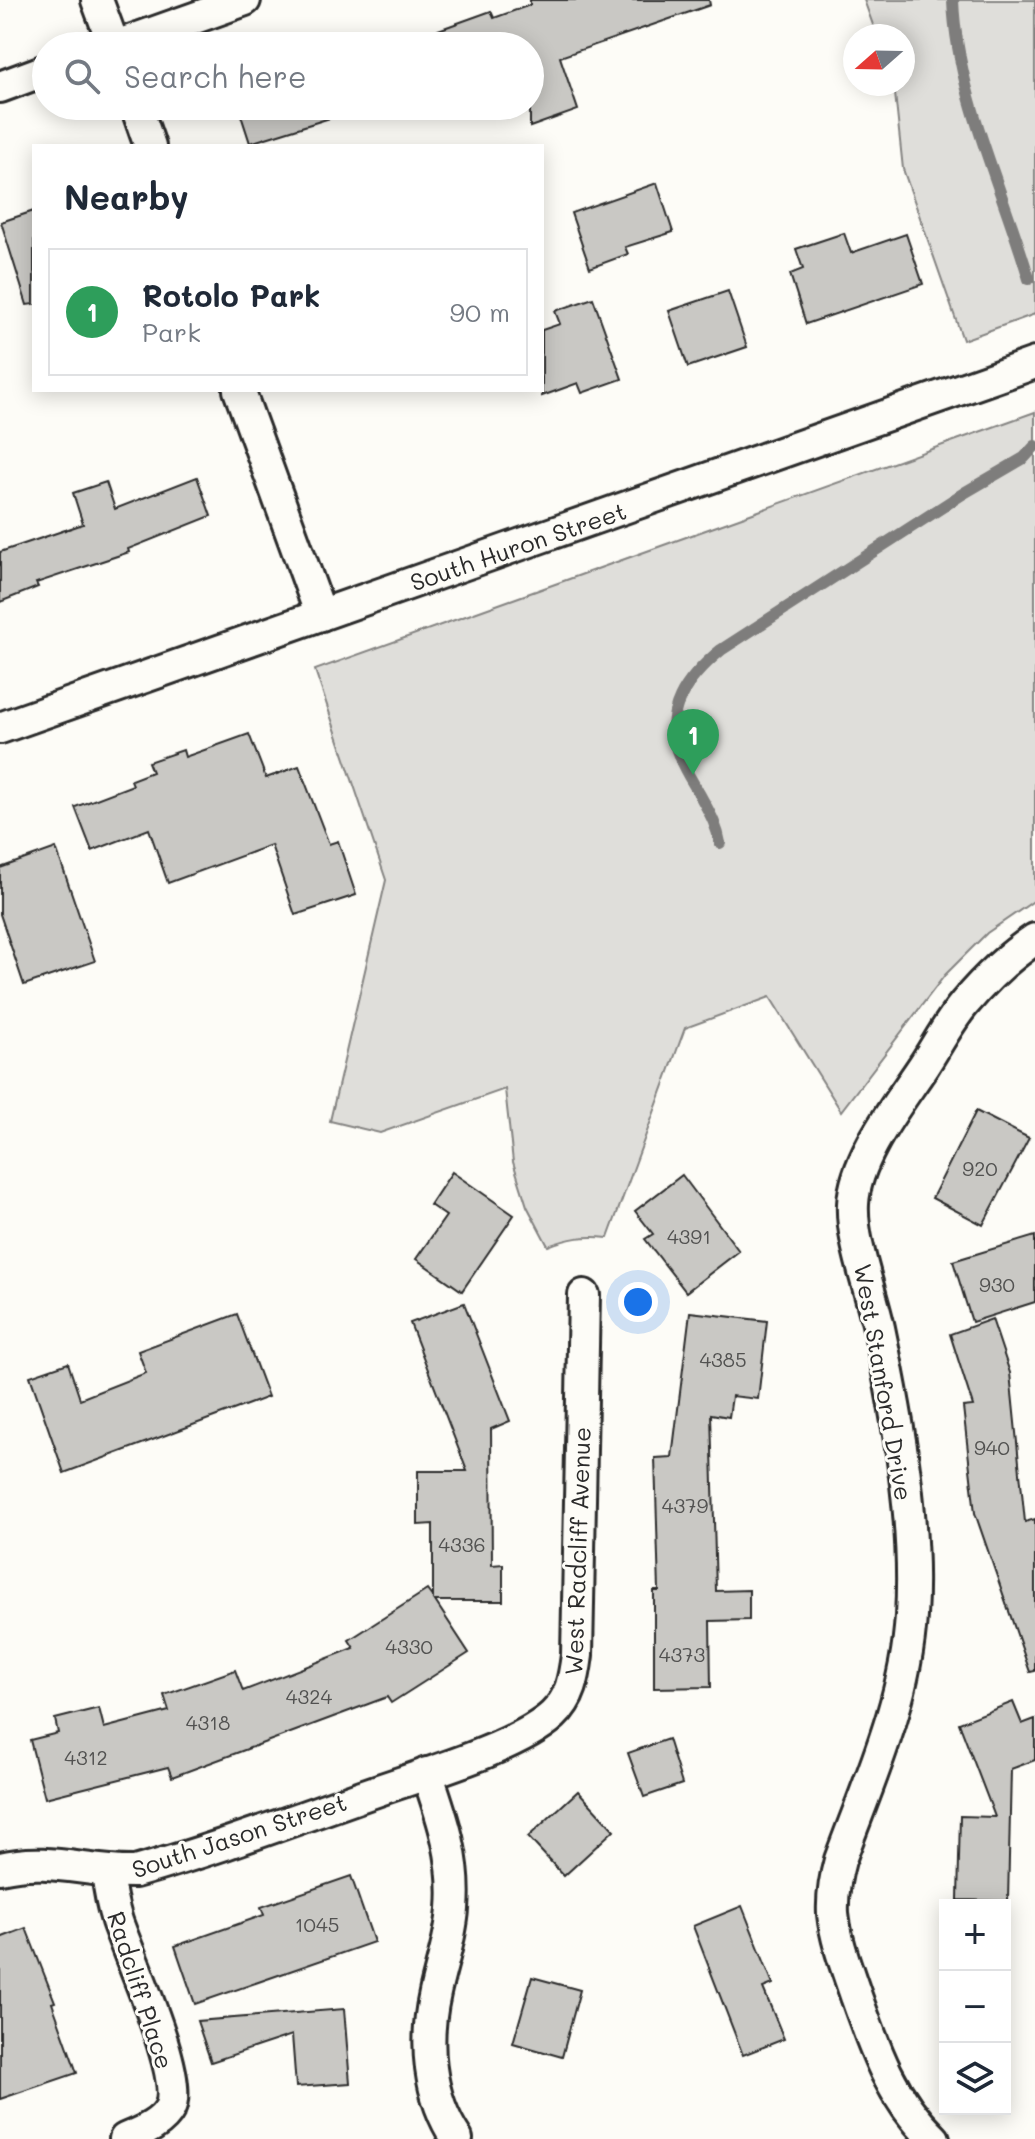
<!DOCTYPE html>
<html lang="en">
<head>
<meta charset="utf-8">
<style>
  body { margin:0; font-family:Mali,sans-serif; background:#f2f2f3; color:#1f2937 }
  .controls { position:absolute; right:24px; bottom:24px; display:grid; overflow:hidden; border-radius:0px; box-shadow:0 4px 20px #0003 }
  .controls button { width:72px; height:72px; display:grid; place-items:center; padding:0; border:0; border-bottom:2px solid #e0e1e3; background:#fff; color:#1f2937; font:40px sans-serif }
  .compass { position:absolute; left:843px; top:24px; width:72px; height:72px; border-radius:50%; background:#fff; box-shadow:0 4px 20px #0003; rotate:250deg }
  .you { position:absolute; left:638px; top:1302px; width:28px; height:28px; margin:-20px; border:6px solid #fff; border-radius:50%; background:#1a73e8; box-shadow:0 0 0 12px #1a73e833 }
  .badge { display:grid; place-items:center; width:52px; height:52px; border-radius:50%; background:#7c3aed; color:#fff; font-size:26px; font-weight:700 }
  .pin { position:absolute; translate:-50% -66px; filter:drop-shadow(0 2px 4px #0008) }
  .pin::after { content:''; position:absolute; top:42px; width:28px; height:24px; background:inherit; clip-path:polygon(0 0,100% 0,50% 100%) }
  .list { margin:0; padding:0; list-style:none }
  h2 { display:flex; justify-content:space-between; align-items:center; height:104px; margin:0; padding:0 32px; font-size:34px }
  h2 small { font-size:26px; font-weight:400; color:#747a83 }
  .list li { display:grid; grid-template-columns:52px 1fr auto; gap:24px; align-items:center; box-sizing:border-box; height:128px; margin:0 16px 16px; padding:0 16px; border:2px solid #e0e1e3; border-radius:0px }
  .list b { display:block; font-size:30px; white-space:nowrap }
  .list p { margin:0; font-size:26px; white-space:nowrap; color:#747a83 }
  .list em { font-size:26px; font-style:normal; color:#747a83 }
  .icon { flex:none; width:44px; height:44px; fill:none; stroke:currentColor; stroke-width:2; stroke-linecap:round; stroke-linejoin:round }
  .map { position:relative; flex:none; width:1035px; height:2139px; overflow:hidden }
  .search { position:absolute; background:#fff; box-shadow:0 4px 20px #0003; left:32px; top:32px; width:512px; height:88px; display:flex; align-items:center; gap:20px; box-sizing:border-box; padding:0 28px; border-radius:44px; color:#747a83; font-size:30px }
  .panel { position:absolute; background:#fff; box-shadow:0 4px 20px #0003; left:32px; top:144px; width:512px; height:248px; border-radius:0px }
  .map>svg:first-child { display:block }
</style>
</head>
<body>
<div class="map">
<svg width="1035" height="2139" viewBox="0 0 1035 2139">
  <rect width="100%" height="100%" fill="#fdfcf7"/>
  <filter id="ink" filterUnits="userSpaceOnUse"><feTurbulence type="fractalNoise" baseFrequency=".0125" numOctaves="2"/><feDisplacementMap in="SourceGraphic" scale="16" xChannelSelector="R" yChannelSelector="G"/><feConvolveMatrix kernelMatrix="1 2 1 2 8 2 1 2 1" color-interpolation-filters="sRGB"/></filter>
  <g filter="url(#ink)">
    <g fill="#dfdeda" stroke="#858482" stroke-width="2">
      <path d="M864,0h171v314l-72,26 -60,-171 -9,-85h9v-48h-26z"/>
      <path d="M1035,412v488l-48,33 -42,42 -104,136 -71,-114 -85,31 -77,210c-23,-3 -39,0 -60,8l-21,-40 -14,-44 -8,-73 -125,44 -50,-12 56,-241 -71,-210z"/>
    </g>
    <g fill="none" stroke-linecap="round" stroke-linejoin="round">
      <g stroke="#7e7d7b" stroke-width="12">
        <path d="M953,0c4,97 49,186 76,279"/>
        <path d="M720,843c-3,-18 -11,-31 -19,-46 -7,-13 -16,-26 -21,-39 -20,-45 7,-80 41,-108l243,-157 60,-35 11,-12"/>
      </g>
    </g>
    <g fill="#c9c8c4" stroke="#2b2b2b" stroke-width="2">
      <path d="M530,0h179l1,5 -150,52 18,53 -48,17v-81h-124l-1,-4 86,-31 3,7 36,-13z"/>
      <path d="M238,106h107l1,7 -96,30z"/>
      <path d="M657,183l16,49 -48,15 3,7 -38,14 -19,-55z"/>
      <path d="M34,211v93l-7,1 -26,-83z"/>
      <path d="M844,233l7,20 55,-19 17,50 -117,40 -16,-50 13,-5 -7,-20z"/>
      <path d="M728,291l19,56 -59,20 -19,-56z"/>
      <path d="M593,298l29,81 -40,14 -4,-10 -36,13v-66l18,-6 -5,-13z"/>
      <path d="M197,477l14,39 -83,33 1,3 -93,31 2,4 -38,15v-50l83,-28 -10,-31 33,-11 9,27z"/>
      <path d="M249,734l17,44 33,-12 30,78 9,-3 18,54 -61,20 -24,-70 -103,38 -19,-54 -57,22 -17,-44 58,-22 -2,-5 21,-8 -4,-10 35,-12 2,7z"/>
      <path d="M56,848l39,113 -71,24 -24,-71v-46z"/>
      <path d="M976,1111l53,27 -46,87 -51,-27z"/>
      <path d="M452,1172l62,43 -52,76 -46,-32 30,-43 -16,-11z"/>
      <path d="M682,1175l57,76 -53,41 -41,-53 8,-5 -18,-23z"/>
      <path d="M1035,1236v66l-63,20 -19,-61z"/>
      <path d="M464,1303l46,118 -19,8 1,136 11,-1v37h-68l34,52 -78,50 -4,-6 -215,80 -4,-10 -123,31 -15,-58 28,-7 -3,-14 44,-11 5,20 65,-17 -5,-16 71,-25 8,21 111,-43 -5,-8 78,-50 6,8v-74l-15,1v-54h49l-57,-148z"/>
      <path d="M690,1312l77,9 -9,78 -26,-3 -3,21 -18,-3 5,177 33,-1v30l-39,1 1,66 -57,1v-97h5l-4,-133 17,-1z"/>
      <path d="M237,1314l31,83 -204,76 -34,-97 38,-13 12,36 66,-26 -8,-22z"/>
      <path d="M992,1319l18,54 15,149 10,-3v152l-5,1 -55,-159 -12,-106 10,-1 -23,-72z"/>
      <path d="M1013,1702l9,22 13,-5v41l-24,9 -3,132 -50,-1 2,-84 35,1 -36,-94z"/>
      <path d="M668,1739l14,45 -38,13 -16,-44z"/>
      <path d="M578,1791l36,39 -50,46 -36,-39z"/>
      <path d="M351,1876l23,66 -179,62 -20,-58 89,-31 -3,-8z"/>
      <path d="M742,1906l31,78 -10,4 21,51 -41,16 -50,-129z"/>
      <path d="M26,1928l29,74 -3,1 25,70 -77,26v-161z"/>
      <path d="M532,1977l48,13 -18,67 -49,-14z"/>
      <path d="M344,2009l6,74 -54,4 -4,-52 -81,27 -14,-41z"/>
    </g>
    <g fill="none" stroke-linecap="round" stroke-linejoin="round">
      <defs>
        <g id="street">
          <path d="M97,0l17,46"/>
          <path d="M116,46l129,-46"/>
          <path d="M0,87l46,-17"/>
          <path d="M136,106l14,40"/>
          <path d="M239,390l82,225"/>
          <path d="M0,728l1035,-365"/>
          <path d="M427,1773c16,46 30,87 26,136 -2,29 -12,56 -18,84 -11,49 -7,103 22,146"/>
          <path d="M0,1868c50,-12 86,5 135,4 82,-23 163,-54 244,-82 46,-16 139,-43 174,-75 18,-17 21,-37 24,-60l7,-360"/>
          <path d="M107,1872c2,17 5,33 10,49 12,36 68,155 53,187 -8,16 -29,24 -45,31"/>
          <path d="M934,2139c-42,-40 -59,-89 -78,-143 -9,-27 -20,-54 -23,-82 -1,-20 2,-36 7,-54 29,-79 66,-159 71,-244 6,-93 -13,-197 -32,-288 -8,-37 -28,-88 -26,-124 2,-47 46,-101 71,-139 13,-20 25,-43 40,-61 21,-25 44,-47 71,-65"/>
        </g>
      </defs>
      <use href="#street" stroke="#2b2b2b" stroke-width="36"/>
      <use href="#street" stroke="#fdfcf7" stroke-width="30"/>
    </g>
  </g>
  <g text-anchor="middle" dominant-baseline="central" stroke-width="6" stroke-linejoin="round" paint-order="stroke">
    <g font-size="20" fill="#525251">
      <text x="980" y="1168">920</text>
      <text x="689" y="1236">4391</text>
      <text x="997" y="1284">930</text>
      <text x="723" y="1359">4385</text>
      <text x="992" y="1447">940</text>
      <text x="685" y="1505">4379</text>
      <text x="462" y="1544">4336</text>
      <text x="409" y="1646">4330</text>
      <text x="682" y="1654">4373</text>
      <text x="309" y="1696">4324</text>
      <text x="208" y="1722">4318</text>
      <text x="86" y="1757">4312</text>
      <text x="317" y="1924">1045</text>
    </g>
    <g font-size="24" fill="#2b2b2b" stroke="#fdfcf7">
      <text transform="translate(518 546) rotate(-19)">South Huron Street</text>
      <text transform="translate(884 1382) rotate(80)">West Stanford Drive</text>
      <text transform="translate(577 1551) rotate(-88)">West Radcliff Avenue</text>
      <text transform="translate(239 1835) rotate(-18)">South Jason Street</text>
      <text transform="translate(141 1990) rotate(72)">Radcliff Place</text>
    </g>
  </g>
</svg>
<div class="controls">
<button>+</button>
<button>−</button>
<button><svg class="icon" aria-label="layers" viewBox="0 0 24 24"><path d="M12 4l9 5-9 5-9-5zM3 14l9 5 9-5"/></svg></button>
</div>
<svg class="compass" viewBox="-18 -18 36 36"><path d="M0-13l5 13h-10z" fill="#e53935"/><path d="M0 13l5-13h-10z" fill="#747a83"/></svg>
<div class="you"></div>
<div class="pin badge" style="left:693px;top:775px;background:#2e9e5b">1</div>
<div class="search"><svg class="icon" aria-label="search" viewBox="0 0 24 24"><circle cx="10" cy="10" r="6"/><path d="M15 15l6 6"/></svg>Search here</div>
<section class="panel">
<h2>Nearby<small></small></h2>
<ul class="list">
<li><span class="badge" style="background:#2e9e5b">1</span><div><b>Rotolo Park</b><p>Park</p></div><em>90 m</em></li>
</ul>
</section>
</div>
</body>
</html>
